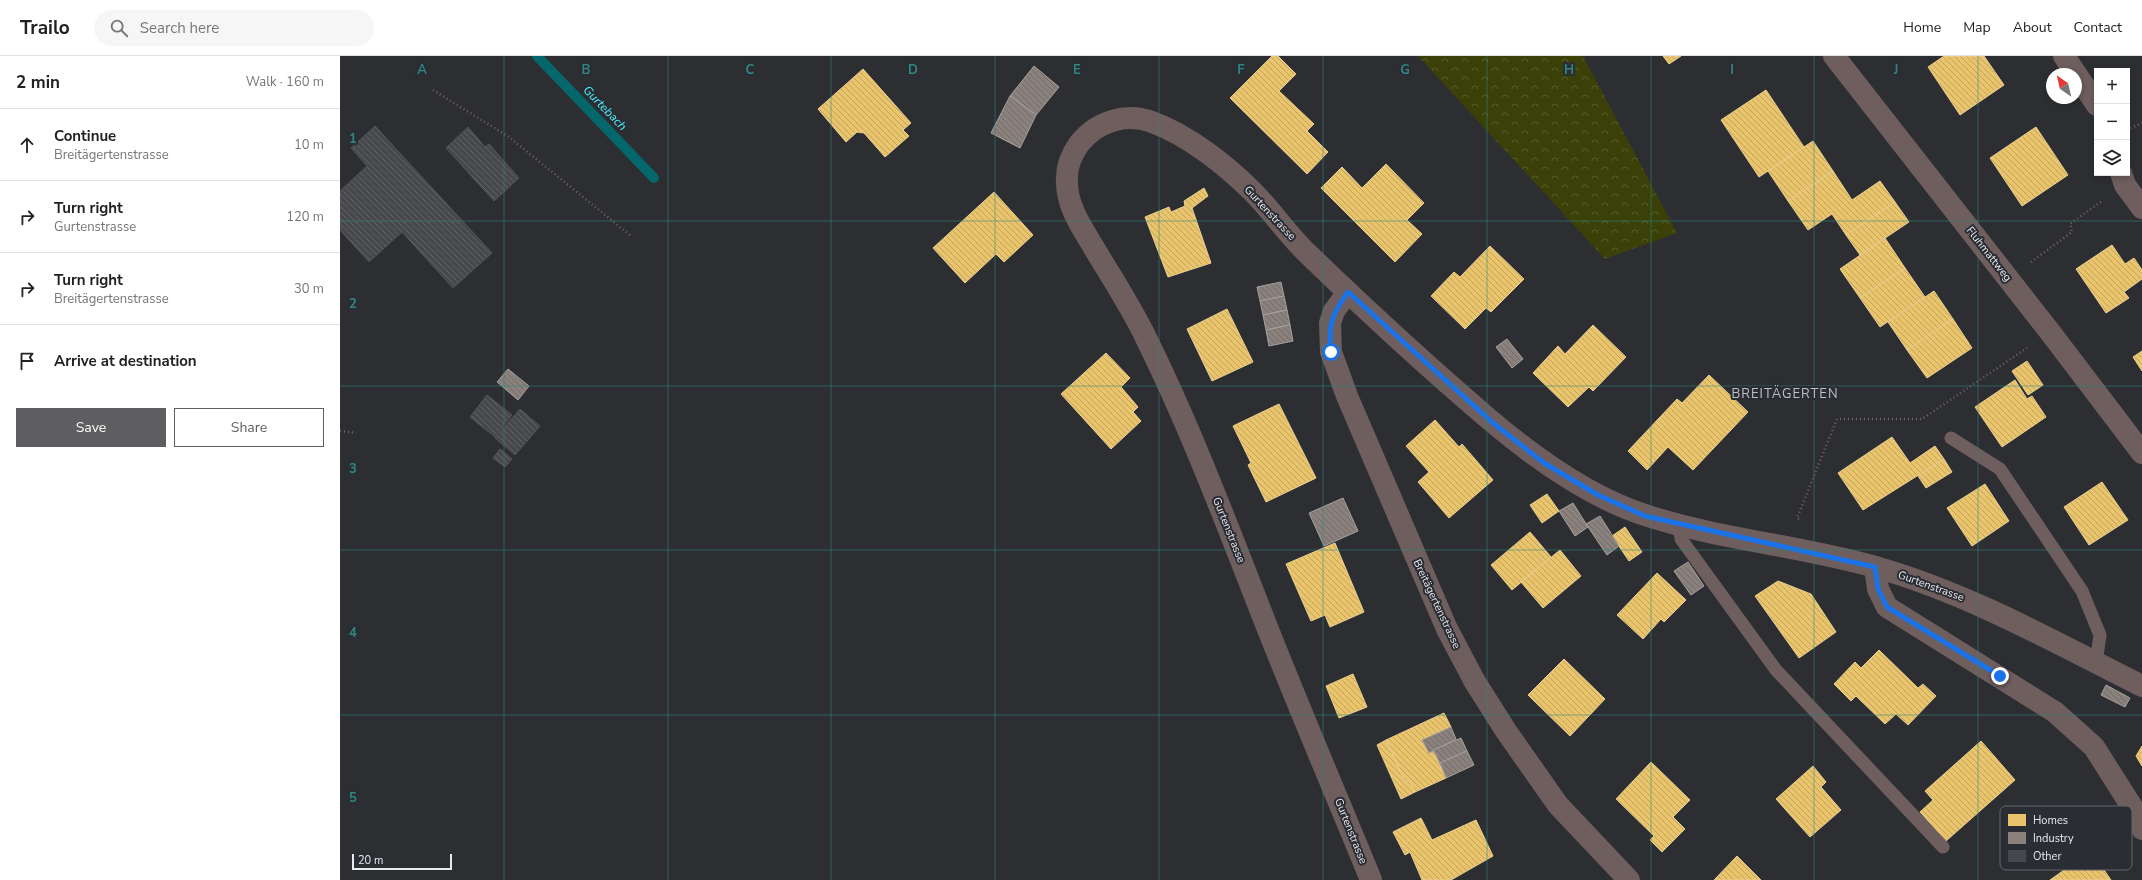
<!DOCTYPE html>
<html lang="en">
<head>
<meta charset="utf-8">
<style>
  body { margin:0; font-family:"Nunito Sans",sans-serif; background:#f6f6f6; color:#222 }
  .controls { position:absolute; right:12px; top:12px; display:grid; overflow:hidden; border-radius:0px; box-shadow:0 2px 6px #0003 }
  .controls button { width:36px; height:36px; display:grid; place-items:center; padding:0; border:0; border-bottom:1px solid #e0e0e0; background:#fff; color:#222; font:20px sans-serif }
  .compass { position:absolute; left:1706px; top:12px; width:36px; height:36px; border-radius:50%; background:#fff; box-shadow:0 2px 6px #0003; rotate:326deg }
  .scale { position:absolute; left:12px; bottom:10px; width:100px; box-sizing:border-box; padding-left:4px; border:2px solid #e9eaef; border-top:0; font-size:11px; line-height:14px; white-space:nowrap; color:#e9eaef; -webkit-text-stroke:3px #2b2d34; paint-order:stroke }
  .stop { position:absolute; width:12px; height:12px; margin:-9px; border:3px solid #1a73e8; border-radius:50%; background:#fff }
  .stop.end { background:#1a73e8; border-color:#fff; box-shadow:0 1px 4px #0008 }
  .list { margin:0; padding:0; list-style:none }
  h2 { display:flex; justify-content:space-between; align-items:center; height:52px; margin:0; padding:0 16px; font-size:17px }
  h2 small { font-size:13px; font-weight:400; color:#767676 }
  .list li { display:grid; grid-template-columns:26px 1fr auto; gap:12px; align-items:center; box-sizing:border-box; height:72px; padding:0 16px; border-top:1px solid #e0e0e0 }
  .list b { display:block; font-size:15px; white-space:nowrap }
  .list p { margin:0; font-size:13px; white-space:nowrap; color:#767676 }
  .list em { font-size:13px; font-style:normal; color:#767676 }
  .actions { display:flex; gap:8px; padding:12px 16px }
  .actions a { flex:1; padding:9px 0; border:1px solid #5e5e61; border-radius:0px; text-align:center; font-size:14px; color:#5e5e61 }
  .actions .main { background:#5e5e61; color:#fff }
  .icon { flex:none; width:22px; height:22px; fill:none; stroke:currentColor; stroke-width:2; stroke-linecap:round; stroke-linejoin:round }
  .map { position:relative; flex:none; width:1802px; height:824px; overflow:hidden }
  header { display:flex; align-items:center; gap:24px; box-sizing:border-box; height:56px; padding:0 20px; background:#fff; border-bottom:1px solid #e0e0e0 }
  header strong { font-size:19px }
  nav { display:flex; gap:22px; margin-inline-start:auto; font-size:14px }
  .search { width:280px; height:36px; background:#f6f6f6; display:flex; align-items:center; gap:10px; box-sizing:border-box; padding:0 14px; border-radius:22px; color:#767676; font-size:15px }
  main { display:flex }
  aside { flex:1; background:#fff }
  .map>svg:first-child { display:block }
</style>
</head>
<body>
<header>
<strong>Trailo</strong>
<div class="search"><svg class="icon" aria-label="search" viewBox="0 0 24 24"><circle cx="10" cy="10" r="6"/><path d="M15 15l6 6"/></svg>Search here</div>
<nav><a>Home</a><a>Map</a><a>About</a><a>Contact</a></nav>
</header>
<main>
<aside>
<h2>2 min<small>Walk · 160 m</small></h2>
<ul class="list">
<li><svg class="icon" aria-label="ahead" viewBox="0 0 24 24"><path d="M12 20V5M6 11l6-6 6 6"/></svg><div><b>Continue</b><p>Breitägertenstrasse</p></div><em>10 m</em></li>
<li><svg class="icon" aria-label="right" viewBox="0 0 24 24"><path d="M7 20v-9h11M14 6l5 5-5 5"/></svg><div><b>Turn right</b><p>Gurtenstrasse</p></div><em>120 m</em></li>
<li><svg class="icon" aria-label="right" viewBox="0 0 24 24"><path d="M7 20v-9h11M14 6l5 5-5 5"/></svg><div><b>Turn right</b><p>Breitägertenstrasse</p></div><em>30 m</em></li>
<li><svg class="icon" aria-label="arrive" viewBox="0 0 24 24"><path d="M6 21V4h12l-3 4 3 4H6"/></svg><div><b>Arrive at destination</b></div></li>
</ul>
<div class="actions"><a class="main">Save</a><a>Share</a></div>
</aside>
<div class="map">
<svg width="1802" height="824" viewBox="0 0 1802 824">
  <defs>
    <pattern id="forest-crowns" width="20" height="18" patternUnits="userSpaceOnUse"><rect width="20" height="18" fill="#3a4007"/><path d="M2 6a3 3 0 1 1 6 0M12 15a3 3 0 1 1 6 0" fill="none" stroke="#565c2b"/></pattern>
    <pattern id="homes-back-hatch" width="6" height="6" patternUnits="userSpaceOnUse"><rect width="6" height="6" fill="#e9c46a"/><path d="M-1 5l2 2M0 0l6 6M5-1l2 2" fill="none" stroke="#c0a462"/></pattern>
    <pattern id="industry-back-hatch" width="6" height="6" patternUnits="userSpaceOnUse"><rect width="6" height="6" fill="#8a817c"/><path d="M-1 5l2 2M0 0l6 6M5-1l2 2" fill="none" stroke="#726c6a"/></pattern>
    <pattern id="building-back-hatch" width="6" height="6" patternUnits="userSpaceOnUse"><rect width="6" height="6" fill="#47484b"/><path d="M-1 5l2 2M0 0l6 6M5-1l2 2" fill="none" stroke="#626365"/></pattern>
  </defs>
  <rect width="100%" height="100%" fill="#2d2e32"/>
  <path fill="url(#forest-crowns)" d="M1078,0h165l94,177 -72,26z"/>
  <g fill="url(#homes-back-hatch)" stroke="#e9cf92">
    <path d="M932,0h6l18,18 -17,17 35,33 -7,7 21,21 -21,22 -77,-76z"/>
    <path d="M1323,0h18l-12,8z"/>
    <path d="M1604,0h40l20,29 -44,30 -32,-48z"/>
    <path d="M523,13l48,54 -8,7 6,6 -24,21 -21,-24 -7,-1 -11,10 -28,-33z"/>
    <path d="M1426,34l38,57 -45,30 -38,-57z"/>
    <path d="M1696,71l32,48 -46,31 -32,-48z"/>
    <path d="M1473,85l20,30 -45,30 -20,-30z"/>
    <path d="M1046,108l38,39 -17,17 15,14 -27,28 -74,-74 21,-21 20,21z"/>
    <path d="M1493,115l19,29 28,-19 15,21 -49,33 -14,-21 -24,16 -20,-29z"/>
    <path d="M864,132l4,8 -16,12 19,55 -43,14 -23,-60 24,-10 2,5 14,-6 -1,-5z"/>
    <path d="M654,136l39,43 -29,27 -8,-8 -31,29 -32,-35z"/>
    <path d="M1555,146l14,20 -49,33 -14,-20z"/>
    <path d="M1545,182l20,30 -45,30 -20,-29z"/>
    <path d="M1772,189l13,19 9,-6 8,12v9l-18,13 5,6 -23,15 -30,-44z"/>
    <path d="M1150,190l34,33 -33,33 -5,-4 -21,21 -34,-33 23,-24 6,5z"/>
    <path d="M1565,212l20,29 -45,30 -20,-29z"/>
    <path d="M1594,235l19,28 -46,31 -19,-28z"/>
    <path d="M887,253l26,53 -41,19 -25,-52z"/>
    <path d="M1613,263l19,29 -45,30 -20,-28z"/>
    <path d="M1253,269l33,32 -33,34 -4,-4 -21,20 -35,-34 25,-27 7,8z"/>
    <path d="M1802,295v20l-9,-14z"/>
    <path d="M766,297l24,25 -9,9 17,20 -5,5 8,9 -30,28 -50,-55z"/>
    <path d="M1687,305l16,24 -15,10 -16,-24z"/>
    <path d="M1369,319l39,37 -55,58 -25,-23 -21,23 -19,-19 49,-52 5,4z"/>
    <path d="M1675,324l12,19 5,-3 14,21 -44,30 -27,-40z"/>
    <path d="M939,348l37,74 -50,24 -18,-37 3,-2 -18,-37z"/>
    <path d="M1095,364l24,27 3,-3 31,36 -44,38 -31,-36 11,-10 -23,-26z"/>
    <path d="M1552,381l18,26 25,-17 9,13 -81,51 -25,-37z"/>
    <path d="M1604,403l8,13 -26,16 -8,-12z"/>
    <path d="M1762,426l26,38 -39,25 -25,-38z"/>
    <path d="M1645,428l24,37 -37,25 -25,-38z"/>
    <path d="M1207,438l12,17 -17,12 -12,-18z"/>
    <path d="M1285,471l17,25 -13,9 -17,-25z"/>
    <path d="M1190,476l21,25 -39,33 -21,-25z"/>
    <path d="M995,487l29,69 -34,15 -5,-12 -14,6 -25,-57z"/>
    <path d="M1220,494l21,26 -38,32 -22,-26z"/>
    <path d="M1317,517l29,27 -22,22 -3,-3 -18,20 -26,-24z"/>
    <path d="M1438,525l33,13 25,38 -37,26 -44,-62z"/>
    <path d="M1539,594l39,38 5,-4 13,12 -28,29 -12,-11 -11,10 -29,-28 -5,5 -17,-17 21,-22 6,6z"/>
    <path d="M1224,603l41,40 -35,37 -42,-41z"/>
    <path d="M1013,618l14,33 -28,11 -13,-32z"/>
    <path d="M1104,657l7,14 -29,13 7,13 4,-3 13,28 -31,14 -6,-12 -4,2 -19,-42z"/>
    <path d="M1046,684l19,42 4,-2 6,12 -14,7 -24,-54z"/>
    <path d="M1641,685l34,39 -69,61 -26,-29 13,-12 -8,-9z"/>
    <path d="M1802,690v20l-6,-10z"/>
    <path d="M1311,706l39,38 -17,17 12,12 -23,23 -12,-12 4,-4 -38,-37z"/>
    <path d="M1473,710l13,16 -5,5 20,23 -31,27 -34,-38z"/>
    <path d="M1081,762l11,22 44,-20 17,36 -42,24h-29l-12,-28 -5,3 -12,-23z"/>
    <path d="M1751,795l20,29h-61z"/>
    <path d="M1397,800l24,24h-47z"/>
  </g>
  <g fill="url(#industry-back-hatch)" stroke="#a6a09e">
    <path d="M694,10l25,21 -23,28 -26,-19z"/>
    <path d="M670,40l26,19 -16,33 -29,-15z"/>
    <path d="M941,226l3,14 -24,5 -3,-14z"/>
    <path d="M944,240l3,14 -24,5 -3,-14z"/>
    <path d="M947,254l3,15 -24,5 -3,-15z"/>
    <path d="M950,269l3,16 -24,5 -3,-16z"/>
    <path d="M1167,283l16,20 -11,9 -16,-21z"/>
    <path d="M168,313l21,17 -11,14 -21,-18z"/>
    <path d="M1003,442l15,33 -34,15 -15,-33z"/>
    <path d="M1233,447l15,24 -13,9 -16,-25z"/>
    <path d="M1260,460l19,30 -12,9 -21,-31z"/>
    <path d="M1348,506l16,24 -13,9 -17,-24z"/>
    <path d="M1766,629l24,13 -5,9 -24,-12z"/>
    <path d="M1111,671l5,12 -27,14 -7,-13z"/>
    <path d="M1121,682l6,13 -27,12 -7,-13z"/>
    <path d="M1127,695l7,14 -28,13 -6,-15z"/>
  </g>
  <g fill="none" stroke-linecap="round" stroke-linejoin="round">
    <path stroke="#04676b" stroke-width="10" d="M197,0l117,122"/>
  </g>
  <g fill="url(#building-back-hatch)" stroke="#535457">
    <path d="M35,70l117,127 -39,35 -51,-56 -33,30 -29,-32v-39l27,-25 -16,-18z"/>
    <path d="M128,71l17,20 4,-3 30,34 -25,23 -48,-53z"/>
    <path d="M147,339l25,20 -17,22 -25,-20z"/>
    <path d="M180,353l20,17 -25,29 -20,-17z"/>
    <path d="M160,393l12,10 -7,8 -12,-9z"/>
  </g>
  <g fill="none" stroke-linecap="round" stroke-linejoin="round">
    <g stroke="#6e6566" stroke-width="2.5" stroke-dasharray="1 3" stroke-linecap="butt">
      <path d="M93,34l76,47 122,99"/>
      <path d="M1787,74l15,-7"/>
      <path d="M1691,206l41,-30 -2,-8 32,-23"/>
      <path d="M0,375l16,2"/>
      <path d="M1459,463l-2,-1 40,-99h85l105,-71"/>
    </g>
    <g stroke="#6e5e5e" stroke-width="13">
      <path d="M1611,382l49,31 82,122 18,44 -4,28"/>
      <path d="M1339,468l2,15 95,131 167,177"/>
    </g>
    <g stroke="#6e5e5e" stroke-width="22">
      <path d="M1494,0l216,276 92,121"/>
      <path d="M1724,0l12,18"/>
      <path d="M1736,18l21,31"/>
      <path d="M1781,117l4,12 17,23"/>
      <path d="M1008,236l-14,19 -4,12 1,29 16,44 100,233 28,53 31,49 52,74 71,75"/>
      <path d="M1535,511l3,22 9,18 168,105 39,35 38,60 10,22"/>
      <path d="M1031,824c-34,-83 -69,-165 -102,-248 -39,-99 -76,-199 -123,-294 -15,-31 -34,-60 -52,-90 -11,-19 -27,-41 -27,-65 -1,-14 4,-28 12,-39 17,-22 47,-32 73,-22 36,13 74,43 101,70 19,19 35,43 55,62 59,57 120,113 182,166 46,39 100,78 158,96 75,24 155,30 231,52 93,27 177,75 263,118"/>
    </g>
  </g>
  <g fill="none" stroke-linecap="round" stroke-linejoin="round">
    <path stroke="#1a73e8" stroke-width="5" d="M991,296c-3,-28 1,-38 17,-60l145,131 51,40 54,32 47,21 230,51 3,22 9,18 113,69"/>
  </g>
  <path fill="none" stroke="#308781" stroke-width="1" stroke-opacity="0.55" d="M164,0v824M328,0v824M491,0v824M655,0v824M819,0v824M983,0v824M1147,0v824M1311,0v824M1474,0v824M1638,0v824M0,165h1802M0,330h1802M0,494h1802M0,659h1802"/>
  <g text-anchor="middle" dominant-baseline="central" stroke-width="4" stroke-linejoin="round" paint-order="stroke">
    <g font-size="11" fill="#e9eaef" stroke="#2b2d34">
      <text transform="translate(930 157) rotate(47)">Gurtenstrasse</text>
      <text transform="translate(1649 198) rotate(52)">Fluhmattweg</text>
      <text transform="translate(889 474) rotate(68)">Gurtenstrasse</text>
      <text transform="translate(1591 530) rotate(20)">Gurtenstrasse</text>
      <text transform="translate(1097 548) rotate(65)">Breitägertenstrasse</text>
      <text transform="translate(1011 775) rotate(68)">Gurtenstrasse</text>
    </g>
    <g font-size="12" font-style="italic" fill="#4ff5fd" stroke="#2b2d34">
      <text transform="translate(265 52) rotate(46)">Gurtebach</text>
    </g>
    <g font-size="13" letter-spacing="1" fill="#bdc0c8" stroke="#2b2d34">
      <text x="1445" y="338">BREITÄGERTEN</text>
    </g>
  </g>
  <rect x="1660" y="750" width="132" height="64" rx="6" fill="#2b2d34" stroke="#64666c" stroke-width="1"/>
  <rect x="1668" y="758" width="18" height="12" fill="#e9c46a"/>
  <rect x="1668" y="776" width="18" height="12" fill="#8a817c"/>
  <rect x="1668" y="794" width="18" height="12" fill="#47484b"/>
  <g font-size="11" fill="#e9eaef">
    <text x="1693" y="768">Homes</text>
    <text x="1693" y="786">Industry</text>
    <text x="1693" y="804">Other</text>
  </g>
  <g font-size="13" text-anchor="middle" font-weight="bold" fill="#308781" stroke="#2b2d34" stroke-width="4" stroke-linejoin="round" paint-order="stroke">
    <text x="82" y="18">A</text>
    <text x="246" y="18">B</text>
    <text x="410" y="18">C</text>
    <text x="573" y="18">D</text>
    <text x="737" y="18">E</text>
    <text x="901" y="18">F</text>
    <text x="1065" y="18">G</text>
    <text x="1229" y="18">H</text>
    <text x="1392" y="18">I</text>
    <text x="1556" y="18">J</text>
    <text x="13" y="87">1</text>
    <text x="13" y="252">2</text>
    <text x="13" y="417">3</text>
    <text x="13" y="581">4</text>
    <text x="13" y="746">5</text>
  </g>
</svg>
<div class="controls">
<button>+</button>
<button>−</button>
<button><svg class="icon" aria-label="layers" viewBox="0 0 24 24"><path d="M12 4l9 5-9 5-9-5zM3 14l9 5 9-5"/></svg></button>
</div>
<svg class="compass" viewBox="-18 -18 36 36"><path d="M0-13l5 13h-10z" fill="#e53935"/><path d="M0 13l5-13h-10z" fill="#767676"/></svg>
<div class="scale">20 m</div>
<div class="stop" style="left:991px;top:296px"></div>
<div class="stop end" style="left:1660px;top:620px"></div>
</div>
</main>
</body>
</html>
